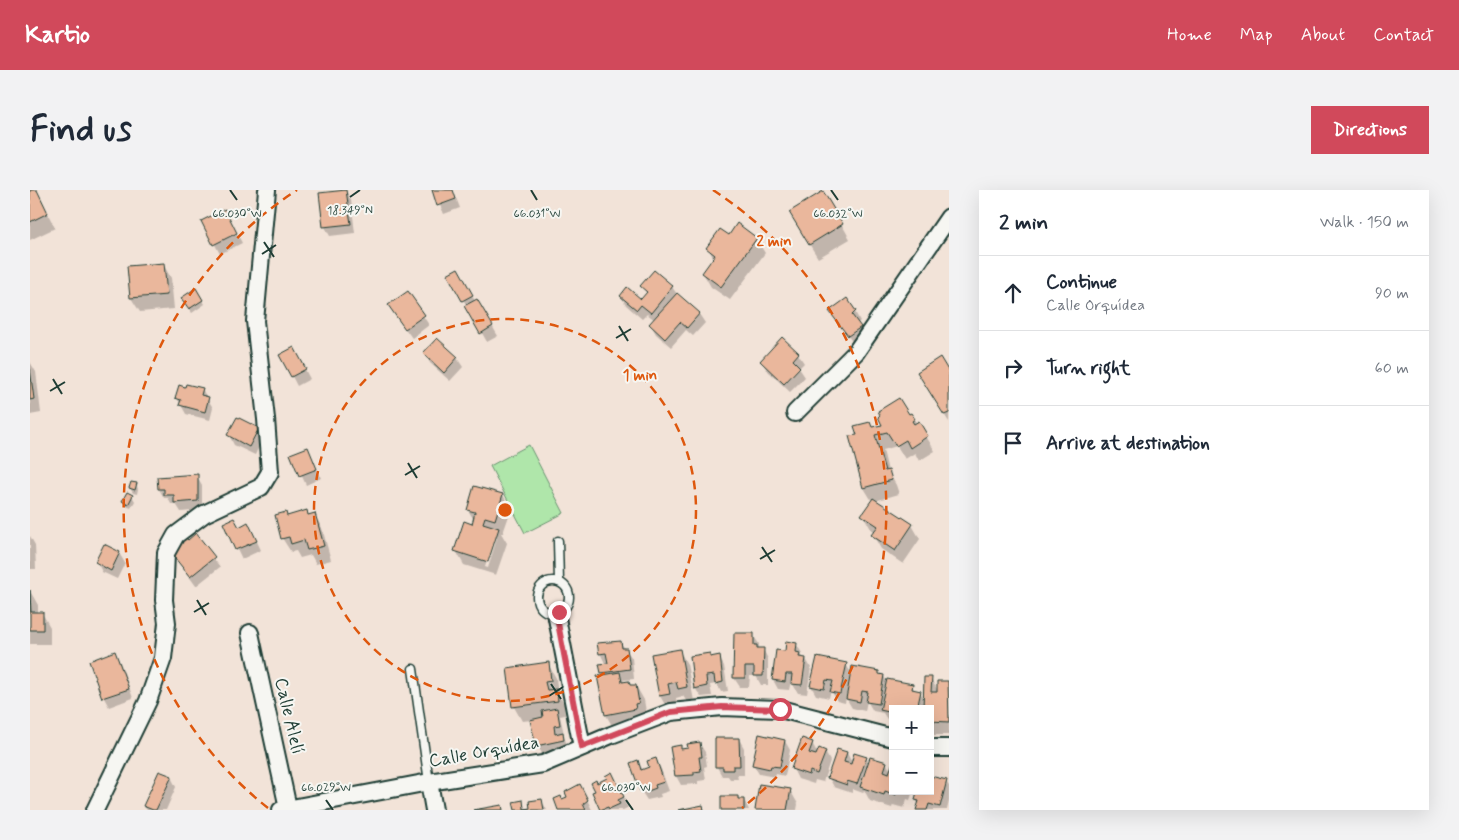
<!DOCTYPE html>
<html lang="en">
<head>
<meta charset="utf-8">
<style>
  body { margin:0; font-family:Mynerve,sans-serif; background:#f2f2f3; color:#1f2937 }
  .controls { position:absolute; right:15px; bottom:15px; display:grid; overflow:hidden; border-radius:0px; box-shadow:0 5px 20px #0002 }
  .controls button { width:45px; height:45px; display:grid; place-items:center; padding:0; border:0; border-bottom:1px solid #e0e1e3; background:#fff; color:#1f2937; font:25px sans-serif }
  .stop { position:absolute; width:15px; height:15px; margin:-11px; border:4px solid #d1495b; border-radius:50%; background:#fff }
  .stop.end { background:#d1495b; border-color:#fff; box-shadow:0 1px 5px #0008 }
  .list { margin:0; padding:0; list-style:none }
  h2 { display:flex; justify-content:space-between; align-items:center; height:65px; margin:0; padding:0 20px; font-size:21px }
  h2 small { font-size:16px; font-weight:400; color:#747a83 }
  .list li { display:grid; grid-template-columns:32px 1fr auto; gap:15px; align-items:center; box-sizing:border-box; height:75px; padding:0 20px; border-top:1px solid #e0e1e3 }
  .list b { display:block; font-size:19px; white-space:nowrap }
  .list p { margin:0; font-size:16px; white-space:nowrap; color:#747a83 }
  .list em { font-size:16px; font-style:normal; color:#747a83 }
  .icon { flex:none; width:28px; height:28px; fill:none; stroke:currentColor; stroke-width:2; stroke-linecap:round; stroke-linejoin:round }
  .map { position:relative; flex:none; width:919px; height:620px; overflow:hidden; border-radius:0px }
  header { display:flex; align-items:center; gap:30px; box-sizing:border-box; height:70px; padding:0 25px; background:#d1495b; color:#fff }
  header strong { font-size:24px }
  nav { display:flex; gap:28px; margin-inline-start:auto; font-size:18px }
  .intro { display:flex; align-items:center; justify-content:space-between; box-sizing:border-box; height:120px; padding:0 30px }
  h1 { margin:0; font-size:35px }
  .button { padding:12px 22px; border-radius:0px; background:#d1495b; color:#fff; font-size:18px; font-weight:700 }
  main { display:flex; gap:30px; padding:0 30px }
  aside { flex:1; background:#fff; border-radius:0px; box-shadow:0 5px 20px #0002 }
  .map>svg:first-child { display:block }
</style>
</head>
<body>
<header>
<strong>Kartio</strong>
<nav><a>Home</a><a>Map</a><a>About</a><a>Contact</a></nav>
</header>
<div class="intro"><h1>Find us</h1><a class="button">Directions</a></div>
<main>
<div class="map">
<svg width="919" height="620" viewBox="0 0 919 620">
  <rect width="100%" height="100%" fill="#f2e3d8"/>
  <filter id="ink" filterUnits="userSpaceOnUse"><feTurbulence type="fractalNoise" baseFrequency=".02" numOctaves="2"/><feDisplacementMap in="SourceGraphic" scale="10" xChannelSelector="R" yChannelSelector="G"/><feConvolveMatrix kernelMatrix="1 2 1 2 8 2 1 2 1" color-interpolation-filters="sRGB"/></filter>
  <g filter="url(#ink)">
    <path fill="#afe6aa" stroke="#67926f" d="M499,255l35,68 -39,20 -35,-67z"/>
    <g fill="#0003" fill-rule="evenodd">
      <path d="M0,0h6l19,38 -25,12z"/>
      <path d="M403,0h20l7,18 -16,6z"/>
      <path d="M316,1l5,9 4,33 -25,3 -5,-9 -4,-33z"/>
      <path d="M200,30l12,23 -22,11 -17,-32z"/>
      <path d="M707,35l19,14 9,14 -35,47 -19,-13 -8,-14 11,-14 -6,-11 21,-12z"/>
      <path d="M812,35l8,14 -32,19 -20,-32z"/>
      <path d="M133,74l8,14 3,31 -34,3 -9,-14 -2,-31z"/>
      <path d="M428,80l17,31 2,-1 21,36 -11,6 -38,-68z"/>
      <path d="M612,96l30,1 5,7 22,20 6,9 -12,13 -7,-6 -15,17 -15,-13 -5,-9 4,-5 -8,-6 -5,5 -16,-14 -5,-9 20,4 6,-6z"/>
      <path d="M166,100l9,14 -13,9 -9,-15z"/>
      <path d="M378,103l21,32 -17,13 -17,-23z"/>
      <path d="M825,122l5,9 -3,3 8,13 -11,7 -18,-24z"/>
      <path d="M407,149l20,19 6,9 -13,14 -20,-18 -5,-10z"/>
      <path d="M752,149l16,15 6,9 -5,5 6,9 -15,15 -23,-22 -6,-9z"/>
      <path d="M251,165l18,3 11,21 -13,7z"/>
      <path d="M0,172l6,10 5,41 -11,2z"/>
      <path d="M919,184v48l-23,-36z"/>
      <path d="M172,199l11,19 -3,12 -24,-6 -9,-16z"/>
      <path d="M881,224l6,10 1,-1 17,28 -16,10 -4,-8 -10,6 -8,-13 -14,4 5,21 8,14 3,9 -24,7 37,24 8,14 -17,25 -22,-15 -8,-14 2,-3 -4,-3 -8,-14 9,-14 -8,-13 -6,-53z"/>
      <path d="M228,239l5,9 -8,17 -21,-10 -5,-10z"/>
      <path d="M277,259l14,29 -15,7 -14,-30z"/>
      <path d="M167,286l5,9v25l-21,2 -5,-8h-5l-3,-6h-4l-5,-9z"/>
      <path d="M106,294l2,5 -1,5 -4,-1 -3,-5z"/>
      <path d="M445,297l28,8 8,15 -8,23h-2l6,10 -11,32 -32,-10 -8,-14 18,-31 -6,-10zM465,348h2l-9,30 -3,-1z"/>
      <path d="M97,303l5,3 3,5 -4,7 -5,-2 -3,-5z"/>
      <path d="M276,322l3,4 5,-2 8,14 9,32 -15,4 -5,-9 -11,3 -4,-7 -5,1 -9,-14 5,-21z"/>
      <path d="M195,334l28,9 8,17 -19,9z"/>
      <path d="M166,345l24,32 -24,19 -24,-33z"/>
      <path d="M0,346l5,9 1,24h-6z"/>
      <path d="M75,356l14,7 6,10 -8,16 -15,-7 -5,-10z"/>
      <path d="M0,401l8,14v8h4l8,14v17h-20z"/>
      <path d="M723,445l6,9v5h4l5,10v26h-7l-5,-9h-6l-1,11h-9l-6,-9z"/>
      <path d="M590,452l12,16 2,21 -11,1 2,3 4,-1 2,5 5,-1 8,14 3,17 -33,12 -8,-14 -7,-38 5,-1 -2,-3 4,-8 -6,-12z"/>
      <path d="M766,454l6,9 -1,5 5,1 5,9 -4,26 -9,-1 -7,-12 -2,9 -11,-1 -5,-9 13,-27z"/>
      <path d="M649,460l8,14 7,37 -7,1 -4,-6 -7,2 2,10 -10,2 -8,-14 -8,-41z"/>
      <path d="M84,463l6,9 13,36 -24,9 -5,-9 -14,-37z"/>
      <path d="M679,465l2,3 8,-1 5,9 4,25 -7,1 -4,-8 -7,1 2,11 -11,1 -6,-9z"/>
      <path d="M518,474l8,14 2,16 6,10 1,11 -5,1 4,18 -1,1 6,14 -26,6 -6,-10 -5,-25 -10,1 -8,-14 -6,-38z"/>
      <path d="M816,475l6,9 27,-2 2,4h3l3,7 25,3 3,5 5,1 4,7 7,-20 7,12 9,-9 2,3v50h-17l-2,-3v-23h-37v11l-6,-1 -4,-6 -10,-2 -6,-10 -2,10 -13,-3 -6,-10 -1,5 -8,-2 -6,-11 -2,8 -13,-3 -5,-9z"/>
      <path d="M709,549l5,9v27h-7l1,4h-8l-2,-3h-6l-5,-9z"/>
      <path d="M755,551l5,9 -5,26 -9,-2 -1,3 -16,-3 -6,-10z"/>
      <path d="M669,553l6,9 2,14 -3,1 2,13 -8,1v3l-17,1 -5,-9 -4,-28 8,-1 2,3 8,-1z"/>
      <path d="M782,553l6,11 7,-2 5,9 -7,21 -8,-2 -1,4 -16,-5 -5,-10z"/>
      <path d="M817,563l5,10 14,-5 3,5h17l5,8 2,20h20l-3,9 -3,-1 -3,9 -11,-3 -1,3 -22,-7 -6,-11 -1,3 -11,-4v4l-18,-6 -5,-9z"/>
      <path d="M626,569l5,10 8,22 -9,3 1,3 -14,3 -6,-9 -9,-27 6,-2 5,8 7,-2z"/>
      <path d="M141,587l5,10 -10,23h-19l-3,-4z"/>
      <path d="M916,592l3,4v15l-2,9h-29l1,-5 -3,-5z"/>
      <path d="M587,593l12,24 -6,3h-22l-8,-17z"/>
      <path d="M760,600l8,14 -1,6h-40z"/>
      <path d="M555,605l7,15h-32l2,-9z"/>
      <path d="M708,607l2,3h4l5,10h-27z"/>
      <path d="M511,610l6,10h-31l6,-8 5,8 4,-1z"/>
    </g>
    <g fill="#eab79c" stroke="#1f3d34">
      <path d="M0,0h7l11,23 -18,9z"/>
      <path d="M316,0l5,34 -28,3 -4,-34z"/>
      <path d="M402,0h21l3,9 -19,7z"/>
      <path d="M793,1l20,33 -34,21 -20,-33z"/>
      <path d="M195,19l12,24 -24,12 -12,-24z"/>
      <path d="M707,33l20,15 -36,49 -19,-14 13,-18 -9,-7 14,-19 9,6z"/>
      <path d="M134,73l3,32 -37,3 -3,-32z"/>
      <path d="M428,78l15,27 -11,6 -15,-27z"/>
      <path d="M624,80l19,16 -22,27 -10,-8 -4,5 -17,-14 7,-9 14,12 6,-7 -7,-6z"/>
      <path d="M166,98l7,12 -14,9 -8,-11z"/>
      <path d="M378,101l17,24 -20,14 -17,-24z"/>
      <path d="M647,103l23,20 -13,15 -7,-6 -15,17 -16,-15z"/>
      <path d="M817,108l9,13 -4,4 9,12 -13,9 -19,-25z"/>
      <path d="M447,109l16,27 -13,8 -16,-28z"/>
      <path d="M752,147l17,16 -6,7 7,7 -16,17 -24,-23z"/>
      <path d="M407,148l21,19 -14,16 -21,-20z"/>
      <path d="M264,157l12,22 -15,8 -12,-22z"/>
      <path d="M910,167l9,15v41l-5,2 -27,-43z"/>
      <path d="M0,179l4,30 -4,1z"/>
      <path d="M156,194l17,4 -2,7 8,2 -4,15 -26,-7 2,-5 -6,-2 4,-13 6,2z"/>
      <path d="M869,208l10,16 2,-1 4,6 -3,2 2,3 5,-3 9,15 -18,12 -4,-8 -10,6 -9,-14 -12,3 10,36 4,-1 3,10 -29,8 -14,-52 8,-1 -3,-9 16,-4 2,5 10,-2 -4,-8 2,-2 -2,-4z"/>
      <path d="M207,227l22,11 -10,19 -22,-12z"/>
      <path d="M278,257l9,22 -18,7 -9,-22z"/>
      <path d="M168,284v27l-24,2v-8h-10v-6h-6l-1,-12z"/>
      <path d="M101,292l6,1 -2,7 -6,-2z"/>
      <path d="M444,296l29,8 -8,26 -10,-3 -2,6 16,5 -11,34 -34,-11 10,-30 8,3 3,-12 -8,-2z"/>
      <path d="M97,302l6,3 -5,10 -6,-4z"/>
      <path d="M843,308l40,26 -18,27 -24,-16 7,-9 -17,-11z"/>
      <path d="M277,320l1,5 7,-2 9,33 -17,4 -3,-10 -13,4 -2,-7 -8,2 -6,-24 11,-3 1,4z"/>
      <path d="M204,328l5,9 9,-5 9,19 -22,9 -12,-27z"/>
      <path d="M166,343l19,24 -25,20 -19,-24 14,-16 3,3z"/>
      <path d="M74,354l16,8 -9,19 -16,-9z"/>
      <path d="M0,400l1,22h12v18h-13z"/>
      <path d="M704,443h20v12h3v3h7l-1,28h-9v-9h-9v11h-12z"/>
      <path d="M591,451l1,7h5l3,21 -29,4 -2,-9 9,-1 -2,-10 -7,1 -2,-11z"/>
      <path d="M756,451l11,2 -1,9 4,1 -1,4 7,1 -4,27 -11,-1 1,-10h-6l-1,8 -13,-2 4,-30 9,1z"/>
      <path d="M650,459l7,38 -9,2 -2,-7 -8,2 2,10 -11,2 -8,-42z"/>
      <path d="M85,461l14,38 -27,9 -13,-37z"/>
      <path d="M680,463v4l10,-2 3,27 -8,2 -1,-9 -8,1 1,10 -13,3 -4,-33z"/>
      <path d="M787,467l30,6 -7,31 -10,-2 3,-11 -7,-1 -2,9 -14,-3z"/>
      <path d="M519,472l2,19 -6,1 2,8 10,-1 1,12 -46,6 -5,-39z"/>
      <path d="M822,476l27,5v3l5,1 -5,29 -13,-2 2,-10 -6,-1 -2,11 -14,-3z"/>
      <path d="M590,482l2,10 7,-1 1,4h6l3,18 -4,1 1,5 -31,6 -8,-39z"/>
      <path d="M894,487h8l-1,15h6v-11h11l1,41 -19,-1v-12h-7z"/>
      <path d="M857,489l26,5 -1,5 9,2 -4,18h-12l1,-3 -6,-1 -1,4h-6v4l-13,-3z"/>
      <path d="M527,518l3,17 -6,1 1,8 8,-2 1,8 -28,6 -6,-26 13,-3 -1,-6z"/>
      <path d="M729,544l26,6 -5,27 -9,-1 -1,3 -18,-4z"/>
      <path d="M685,548h24l1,28h-7v4h-10v-3h-8z"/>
      <path d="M772,548l11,4 -4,11 7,2 3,-7 7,3 -9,23 -7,-3 -1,4 -18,-6z"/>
      <path d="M670,552l2,15h-3l2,14 -7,1v3l-19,1 -5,-29 11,-2v4l7,-1 -1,-4z"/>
      <path d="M807,559l10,3 -3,10 7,2 3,-11 13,4 -10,27 -10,-3v4l-20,-7z"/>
      <path d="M840,567l17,5 -3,9 5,2 4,-11v29h4l-1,4 -11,-4 -1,4 -24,-8z"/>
      <path d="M626,568l8,24 -9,3 1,3 -8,3 -1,-2 -7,2 -10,-28 8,-3 3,10 8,-3 -2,-6z"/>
      <path d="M129,581l13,5 -16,34h-3l-10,-4z"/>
      <path d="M582,582l12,25 -6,3 2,4 -11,5 -1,-2 -8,3 -8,-18 3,-1 -4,-8 5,-3 1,3 10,-5 -2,-2z"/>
      <path d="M900,586l17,4 -7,27 -11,-3 -2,6h-11l3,-9 -4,-1 2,-9h13z"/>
      <path d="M550,594l8,16 -5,4 3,6h-28l-4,-11 7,-3 1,3 5,-2 -2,-5z"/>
      <path d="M729,594l32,5 -4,21h-32z"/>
      <path d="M691,606h17v3h6v11h-23z"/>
      <path d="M512,609l2,11h-29l-2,-8 10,-2 1,9 6,-1 -1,-7z"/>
      <path d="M472,615l1,5h-30z"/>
      <path d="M673,615l1,5h-26z"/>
    </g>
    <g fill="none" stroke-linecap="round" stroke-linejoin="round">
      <defs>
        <g id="service">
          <path d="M528,351l1,41"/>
          <circle cx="523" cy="407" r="16"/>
          <path d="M383,479l16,113"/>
        </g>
        <g id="minor">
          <path d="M765,223l61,-61 93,-135"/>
          <path d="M526,423l26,134"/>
          <path d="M220,443l38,175"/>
          <path d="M900,558h19"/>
          <path d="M399,592l5,28"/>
          <path d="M65,620l53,-109 15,-43 4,-35 -3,-23 2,-47 10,-18 28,-21 57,-27 9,-15 -4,-53 -11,-98 12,-131"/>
          <path d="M251,620l148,-28 114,-18 68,-29 60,-23 51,-5 58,2 113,29"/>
        </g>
      </defs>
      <use href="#service" stroke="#1f3d34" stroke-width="11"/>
      <use href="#minor" stroke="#1f3d34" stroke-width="20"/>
      <use href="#service" stroke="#f6f6f2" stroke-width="8"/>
      <use href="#minor" stroke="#f6f6f2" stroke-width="16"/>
    </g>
  </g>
  <g fill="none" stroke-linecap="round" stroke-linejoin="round" filter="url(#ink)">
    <path stroke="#d1495b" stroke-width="6" d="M529,422l-3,1 26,134 89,-35 51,-5 58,2"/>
  </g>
  <path fill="none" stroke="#1f3d34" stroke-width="2" d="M200,0l7,10M501,0l6,10M801,0l7,10M320,7l10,-7M234,52l10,15M232,64l14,-9M589,136l9,15M586,148l15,-9M23,189l9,15M20,201l15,-9M378,273l9,15M375,285l15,-9M732,357l10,15M730,369l15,-9M167,410l9,15M164,422l15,-9M521,494l10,15M519,506l14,-9M296,610l7,10M596,610l7,10"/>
  <g fill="none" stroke="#de580e" stroke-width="2.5" stroke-dasharray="9 6">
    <circle cx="475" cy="320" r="191"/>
    <path d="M238 618A381 381 0 0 1 267 0M683 0A381 381 0 0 1 712 618"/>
  </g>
  <g text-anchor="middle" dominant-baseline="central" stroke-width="4" stroke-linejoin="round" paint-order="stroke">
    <g font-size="18" fill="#1f3d34" stroke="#f6f6f2">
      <text transform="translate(259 526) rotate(77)">Calle Alelí</text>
      <text transform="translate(454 562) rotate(-10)">Calle Orquídea</text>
    </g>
  </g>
  <g font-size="12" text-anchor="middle" fill="#1f3d34" stroke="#f6f6f2" stroke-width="4" stroke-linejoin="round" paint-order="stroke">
    <text x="320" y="24">18.349°N</text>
    <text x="507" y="27">66.031°W</text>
    <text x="808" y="27">66.032°W</text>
    <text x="207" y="27">66.030°W</text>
    <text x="296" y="601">66.029°W</text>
    <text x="596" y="601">66.030°W</text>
  </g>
  <circle cx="475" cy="320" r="8" fill="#de580e" stroke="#f6f6f2" stroke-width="2.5"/>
  <g font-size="15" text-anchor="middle" font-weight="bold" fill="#de580e" stroke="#f6f6f2" stroke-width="4" stroke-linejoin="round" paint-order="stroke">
    <text x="744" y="56">2 min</text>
    <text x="610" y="190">1 min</text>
  </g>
</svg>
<div class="controls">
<button>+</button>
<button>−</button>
</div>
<div class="stop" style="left:750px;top:519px"></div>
<div class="stop end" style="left:529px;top:422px"></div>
</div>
<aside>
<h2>2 min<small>Walk · 150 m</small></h2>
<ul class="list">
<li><svg class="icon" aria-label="ahead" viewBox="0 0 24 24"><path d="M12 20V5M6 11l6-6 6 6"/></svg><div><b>Continue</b><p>Calle Orquídea</p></div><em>90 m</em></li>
<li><svg class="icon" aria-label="right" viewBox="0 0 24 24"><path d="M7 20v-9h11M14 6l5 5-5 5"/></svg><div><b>Turn right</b></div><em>60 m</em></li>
<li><svg class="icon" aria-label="arrive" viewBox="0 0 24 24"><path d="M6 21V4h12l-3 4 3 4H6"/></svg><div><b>Arrive at destination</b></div></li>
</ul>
</aside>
</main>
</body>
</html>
